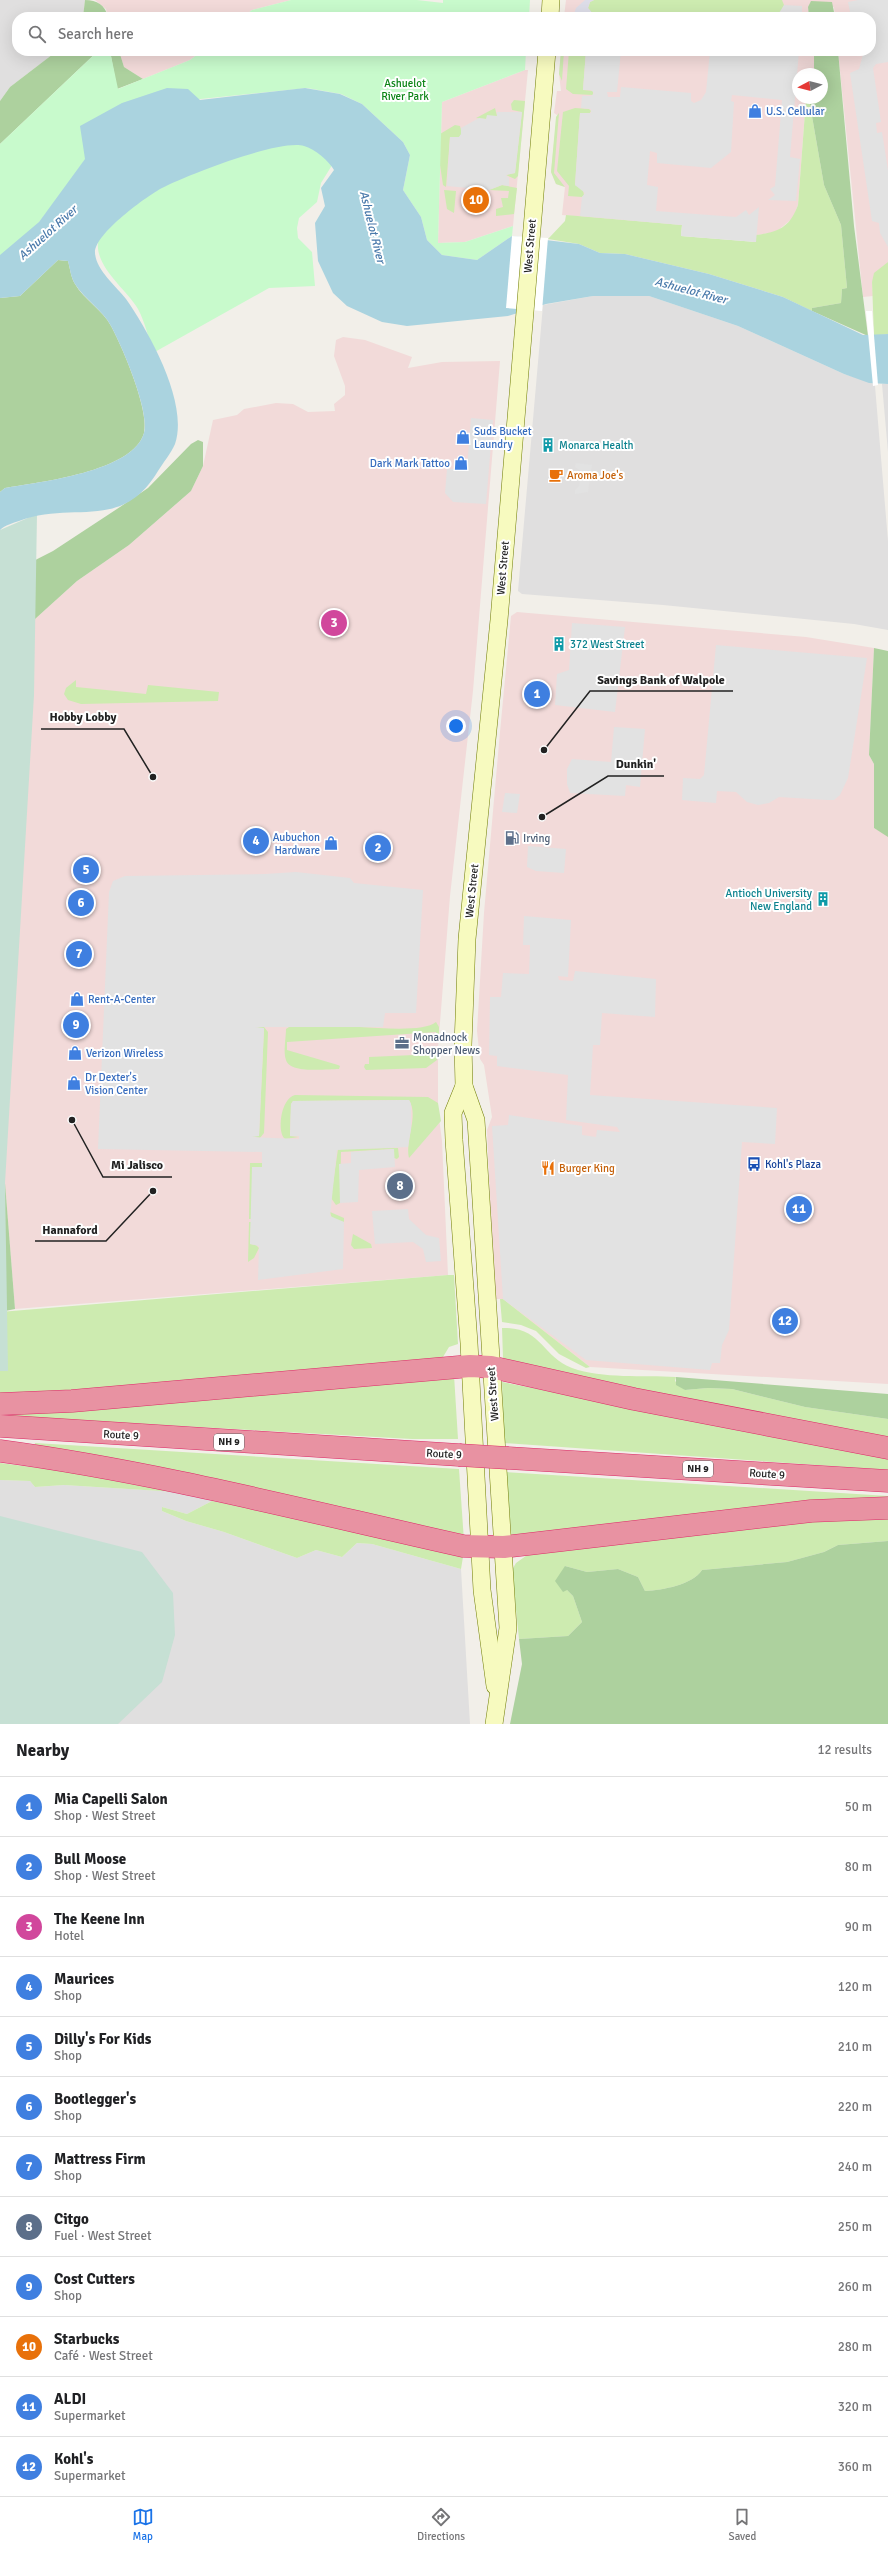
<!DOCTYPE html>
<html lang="en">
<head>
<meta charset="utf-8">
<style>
  body { margin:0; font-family:Signika,sans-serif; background:#f6f6f6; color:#202124 }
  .compass { position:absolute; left:792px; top:68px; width:36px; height:36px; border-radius:50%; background:#fff; box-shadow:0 4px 16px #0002; rotate:263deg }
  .you { position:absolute; left:456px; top:726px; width:14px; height:14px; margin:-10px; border:3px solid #fff; border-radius:50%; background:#1a73e8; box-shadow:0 0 0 6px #1a73e833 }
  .badge { display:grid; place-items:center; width:26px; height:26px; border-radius:50%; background:#1a73e8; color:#fff; font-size:13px; font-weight:700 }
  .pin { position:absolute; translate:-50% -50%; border:2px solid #fff; box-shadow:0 1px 4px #0006 }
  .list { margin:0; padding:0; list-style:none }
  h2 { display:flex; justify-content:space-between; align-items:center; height:52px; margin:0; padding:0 16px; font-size:17px }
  h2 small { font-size:13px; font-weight:400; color:#757577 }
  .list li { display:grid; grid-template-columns:26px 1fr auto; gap:12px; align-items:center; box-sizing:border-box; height:60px; padding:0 16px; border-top:1px solid #e0e0e0 }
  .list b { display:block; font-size:15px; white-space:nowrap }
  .list p { margin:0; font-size:13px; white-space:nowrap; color:#757577 }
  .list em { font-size:13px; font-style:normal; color:#757577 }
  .icon { flex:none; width:22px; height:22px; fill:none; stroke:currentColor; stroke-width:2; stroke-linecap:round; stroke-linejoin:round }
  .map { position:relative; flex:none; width:888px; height:1724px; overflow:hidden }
  .search { position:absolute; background:#fff; box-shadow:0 4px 16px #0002; left:12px; right:12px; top:12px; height:44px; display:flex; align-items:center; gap:10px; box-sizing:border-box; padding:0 14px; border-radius:16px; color:#757577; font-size:15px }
  .sheet { height:772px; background:#fff }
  nav { display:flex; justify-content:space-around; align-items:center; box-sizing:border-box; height:56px; border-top:1px solid #e0e0e0; background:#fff; font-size:11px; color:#757577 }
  nav a { display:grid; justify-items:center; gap:2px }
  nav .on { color:#1a73e8 }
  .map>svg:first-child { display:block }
</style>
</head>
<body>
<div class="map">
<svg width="888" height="1724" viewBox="0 0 888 1724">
  <rect width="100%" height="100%" fill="#f2efe9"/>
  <g fill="#e0dfdf">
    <path d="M0,0h85l-2,17h-66v34h40l-47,36 -10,14z"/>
    <path d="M593,296h56l89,30 106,48 29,9 2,3 13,155v89l-34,-6 -191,-19 -141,-11 -4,-3 25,-286z"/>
    <path d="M882,384h6v68z"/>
    <path d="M0,1480l30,1 5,6 29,-2 113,7 35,9 -25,13 -25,-7v4l24,10 38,11 73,26 19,-8 26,7 15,-14 15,1 89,25 9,155h-470z"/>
  </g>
  <g fill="#f2dad9">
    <path d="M95,0h196l-39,10 -9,7h-135l-2,-8z"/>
    <path d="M566,0h322v262l-16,20 1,14 -10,1 -25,-246h33v-34h-36l-1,-10h-26l1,10h-245z"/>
    <path d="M119,51h83l-12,9 -47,19 -19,-12z"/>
    <path d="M561,51h253v23h-16v24h11l-3,1 -8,106 -5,13 -17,14 -19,3 -1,7 -74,-17 -120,-10 3,-28 -9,-3 -5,-12 6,-57 -3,-2 3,-22h4l-2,-17z"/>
    <path d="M525,70h3l-3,31 -12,125 -48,16 -27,1 4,-141z"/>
    <path d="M343,337l22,3 47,17 -4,11 34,-6 58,-1 -27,330 -23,205 -12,152v62l4,31 6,134 -433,34 -10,-126 -5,-20v-232l35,-312 42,-38 52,-36 62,-54 12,-25 10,-46 24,-5 7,-6 32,-6 17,1 15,8 27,-1 -1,-7 11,-9v-9l-11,-30 2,-16z"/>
    <path d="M517,612l289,25 68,11 -5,107 5,9v64l14,8v548l-298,-17 -87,-68h-9l-7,-169 5,-13 -8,-52 -4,-6 -3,-28 7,-118 16,-181 11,-116z"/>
  </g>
  <g fill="#cdebb0">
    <path d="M594,0h188l2,5 -3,7 -6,2 -99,-2 -18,5h-63l-7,-9 2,-6z"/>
    <path d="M561,51h3l-2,30 -3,-7z"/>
    <path d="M569,51h17l-3,39 10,1v4l-20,-1 -7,-5z"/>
    <path d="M806,99h3l15,86 17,40 6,63 -5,1 -1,14 -29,5v3l-29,-14 -74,-23 -84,-20 -25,-1 -21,-9 -31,-5 17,-18 1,-6 116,10 -1,11 75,6v-7c23,-3 34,-8 42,-30z"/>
    <path d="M514,100l11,1 -7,75 -3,3 -9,-4 9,-2 7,-61 -10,-2 -1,-6z"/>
    <path d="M495,108l2,8 -11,3 -10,-1z"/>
    <path d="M575,108l14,1 2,2 -2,3 -9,-1 -5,72 8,5 1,5 -2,2 -14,-1 1,-10 -12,-15 6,-59z"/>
    <path d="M559,113l-5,60 11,14 -9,-3 -5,-12 5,-55z"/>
    <path d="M455,125l5,1 2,8 -3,3h-9l-4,50 -3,-2 -6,-40 3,-11z"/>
    <path d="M502,185l15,3 -3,26 -18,2v-7l7,-2 -2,-9h7l1,-7 -20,-1z"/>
    <path d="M444,190l12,1 -2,22 -7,-4z"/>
    <path d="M888,262v72l-14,2 -2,-54 2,-9z"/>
    <path d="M76,680v7l70,7 2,-9 71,7 -1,9 -137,3 -13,-4 -4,-6 2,-6z"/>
    <path d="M436,1022l3,5v10h-2l-1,-5 -149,10v8l51,15 2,1 -1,3c-12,0 -49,5 -53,-9 -3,-8 0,-22 0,-31l3,-2c33,-8 128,11 147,-5z"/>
    <path d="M255,1027h9l4,5 -4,101 -4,5 -10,-2h9l5,-107z"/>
    <path d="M437,1054v6l-11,8 -60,2 -2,-3 1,-3h4v-7z"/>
    <path d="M295,1095l133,2 10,6 3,18 -32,37c-4,-18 10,-42 0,-58l-116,1 -2,3 -1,32 9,1 -14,2c-8,-6 -5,-40 10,-44z"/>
    <path d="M398,1148l1,9 -2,2 -3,-1 -1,-9 -52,3 -1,51 -4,2 -5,-7 7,-49z"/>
    <path d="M250,1163h12v4h-9l-2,52h-2z"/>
    <path d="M330,1212l14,6v4l-12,-3z"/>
    <path d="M249,1222h2l-1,22 6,1 3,3 -5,10 -6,4z"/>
    <path d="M353,1234l18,10 1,4 -18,1 -3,-4z"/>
    <path d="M448,1275h6l4,69 -9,3 -6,10 -12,4 -431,36v-85z"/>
    <path d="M500,1299h3l87,68 -4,1 -27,-14 -23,-23 -15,-6 -19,-3z"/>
    <path d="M502,1328c40,-1 40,29 70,40 31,11 71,7 104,9l-1,4 10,9 23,-2 24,1 73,18 83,12v21l-380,-76 -5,-6z"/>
    <path d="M454,1375l4,64h-46l-412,-23v-5z"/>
    <path d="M502,1382l386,74v14l-384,-27z"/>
    <path d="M35,1443l424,26 5,72 -430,-92z"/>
    <path d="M0,1463l63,8 114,21 -113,-7 -29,2 -5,-6 -30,-1z"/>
    <path d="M506,1472l382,24v9l-376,38z"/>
    <path d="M212,1501l120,23 131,33 -2,12 -89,-25 -15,-1 -15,14 -26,-7 -19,8 -73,-26 -38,-11 -24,-10v-4l25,7z"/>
    <path d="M888,1514v27l-50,4 -14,7 -37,10 -85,8c-10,15 -39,20 -57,21l-7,-14 -20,-8 -31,3 -22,-6 2,24 6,6 9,26 -14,14 -49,3 -7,-69 4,-7 14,-10 65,-9z"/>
  </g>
  <g fill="#add19e">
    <path d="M85,0c12,0 20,5 23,17h-25z"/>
    <path d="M811,1l21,1 3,15h-26l-1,-10z"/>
    <path d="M57,51h41l-98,93v-43l10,-14z"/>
    <path d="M110,51h9l5,16 19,12 -26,10z"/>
    <path d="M814,51h24l16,175 14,110 -56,-25v-3l29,-5 1,-14 5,-1 -6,-63 -17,-40 -15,-86 13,-1v-24h-8z"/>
    <path d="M58,260l10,1c2,7 3,17 7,23 9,16 28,26 36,42 11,20 39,85 33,107 -11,39 -105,49 -139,55l-5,4v-194l20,-2z"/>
    <path d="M198,440l5,2v24l-12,25 -62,54 -52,36 -42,38 -33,-42 51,-26 67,-44 28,-19 43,-44z"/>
    <path d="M874,648l14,3v186l-14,-9v-64l-5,-9z"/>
    <path d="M0,1163l5,20 10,126 -15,3z"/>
    <path d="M676,1377l212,17v25l-83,-12 -73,-18 -24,-1 -23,2 -9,-5z"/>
    <path d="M888,1541v183h-378l12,-60 -3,-25 49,-3 14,-14 -9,-26 -6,-6 -4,2 -8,-11 10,-15 22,6 31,-3 20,8 7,14c18,-1 47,-6 57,-21l85,-8 37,-10 14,-7z"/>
  </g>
  <g fill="#c6e0d4">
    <path d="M37,514l-3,181 -29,488 3,188h-8v-841z"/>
    <path d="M0,1516l142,36 31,41 2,42 -13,47 -44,42h-118z"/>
  </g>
  <g fill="#c8facc">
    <path d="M291,0h126l26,3v-3h87l-1,17h-286l9,-7z"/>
    <path d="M98,51h12l8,38 72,-29 12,-9h324l-1,19 -83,32 -4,141 27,-1 48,-16 -1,10 -35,24 -35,-5 -15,-15 -6,-23 -18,-27 7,-35 -7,-13 -41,-38 -21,-10 -34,-6 -116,12 -75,24 -32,37 -22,32 -62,79v-128z"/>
    <path d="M297,134l37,28 -13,21 -4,19 -18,16 -2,10 1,10 14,14 3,34 -46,2 -116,65c-4,-14 -8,-31 -15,-44 -12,-21 -47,-44 -39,-72 4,-12 13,-25 19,-35z"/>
  </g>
  <g fill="#e2e2e2">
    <path d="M858,0h30v62l-12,2 -3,4 8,54 -5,1 1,10 5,-1 6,38v77l-8,-14 -1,-10 -7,-2 -22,-148 9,-4 5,-18h7v-34h-20l-3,-15z"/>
    <path d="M784,5l18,1v11h-89l1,-4h65z"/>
    <path d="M586,51h35l-4,41h-10l1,5h12l1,-10 70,6v8l3,2 7,-3 5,-8 4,-41h89l-9,106 10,2 -4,42 -28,-1 7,-5 -5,-6 5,-3 7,-86 -50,-5 -1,6 3,1 -3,50 -20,16 -54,-5v-10l-7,-2 -3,34 11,2 -2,24 80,6 10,-7 3,5 10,-8 -3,35 -75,-6 1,-11 -102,-9 2,-19 3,-4 -10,-8 5,-72h11v-4l-10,-1 1,-12h9l3,-3 -3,-3h-8z"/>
    <path d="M497,112h25l-7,61 -9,2 3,3v8l-7,-1 -13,5 -42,-4 3,-49h9l2,-3v-6l18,-10 7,1 1,-4 10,1z"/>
    <path d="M471,418l22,2 -7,84 -33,-2 -8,-9 2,-24h20z"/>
    <path d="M576,463l16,2 -4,27 -13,2v-4l4,-4 2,-15 -6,-4z"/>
    <path d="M572,623l53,4 -10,85 -60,-7 2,-31 12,-4z"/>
    <path d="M716,645l151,13 -19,120 -8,17 -6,5h-7l-48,-3 -10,6 -11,2 -11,-3 -11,-10 -19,-1 -1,12 -34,-3 1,-22 17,1 4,-4z"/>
    <path d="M614,727l31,2 -5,58 -14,-2 -1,11 -55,-3 -3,-9v-15l5,-10 39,3z"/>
    <path d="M505,793l15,1 -3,19 -15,-1z"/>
    <path d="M528,846l38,3 -2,24 -28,-2 -9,-4z"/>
    <path d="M296,872l54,6 4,5 69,7 -7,123h-31l-2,14h-128l9,1 -5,108 -8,1 48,2v-3h-9l1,-32 2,-3 116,-1 2,4v25l-3,18 -71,3 -7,66 14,6 -1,47 -85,11 1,-34 -9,-2 2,-77h10v-15l-164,-3 11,-257 4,-11 12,-5 140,-2z"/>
    <path d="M524,916l47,4 -3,57 -10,-1 1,4 14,1 2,-10 81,8 -1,38 -53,-4 -2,32h-7l-3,50 187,13 -2,36 -33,-2 -13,188 -7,15 -2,18h-8l-2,7 -124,-10 -83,-61 -11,-173 16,-1 1,-10 73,11v9l14,2 1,-7 23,2 -3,-5 -51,-7 2,-45 -71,-9v-10l-8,-1 1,-58h11l2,-24 26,1 1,-29h-7z"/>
    <path d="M394,1149l1,18 -36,3 -1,32 -18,1 -1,-39 12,-1v-11z"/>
    <path d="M408,1209l1,10 17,16 13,3 2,23 -15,1 -3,-13 -10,-7 -38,2 -3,-33z"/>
  </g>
  <path fill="#dddde8" d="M585,0h9l-4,2 -2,6 6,7 -6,2 -8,-5 -7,5 3,-9z"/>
  <path fill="#aad3df" d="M167,88l21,1 12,11 105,-12 35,6 22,10 41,38 7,13 -7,35 18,27 6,23 15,15 35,5 35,-24 67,8 21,9 25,1 84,20 74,23 80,38 25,-1v50l-19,-1 -25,-9 -106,-48 -89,-30h-56l-47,8 -38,12 -101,10 -25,-4 -35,-16 -14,-13 -15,-32 -3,-38 10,-17 -4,-18 13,-18c-5,-9 -19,-21 -30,-24 -25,-7 -117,29 -142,42 -15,8 -68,46 -67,65 1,17 21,33 31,46 23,33 63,104 49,145 -4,9 -12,19 -17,27 -37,62 -85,29 -139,50 -6,2 -14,4 -19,9v-38l5,-4c34,-6 128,-16 139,-55 6,-22 -22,-87 -33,-107 -8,-16 -26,-26 -36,-42 -4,-6 -5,-16 -7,-23l-10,-1 -38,36 -20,2v-43l39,-33 46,-63 -5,-33 42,-23z"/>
  <g fill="#fff">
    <path d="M512,236l36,2 -6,73 -36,-3z"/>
    <path d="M866,311h6l6,74 -5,1z"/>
  </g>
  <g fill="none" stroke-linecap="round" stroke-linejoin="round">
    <defs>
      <g id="secondary">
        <path d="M550,17l1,-17"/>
        <path d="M464,1086l-11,27 1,27 15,203 13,247 13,96"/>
        <path d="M494,1724l14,-96 -32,-508 -12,-34 -1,-41 4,-106 32,-319 48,-569"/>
      </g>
      <g id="highway">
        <path d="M0,1404l72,-3 398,-35 21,1 143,32 254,49"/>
        <path d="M0,1426l459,29"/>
        <path d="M0,1451c156,21 310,61 463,95l41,1 307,-36 77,-3"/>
        <path d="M508,1458l380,23"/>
      </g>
    </defs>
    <use href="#secondary" stroke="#707d05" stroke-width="18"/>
    <use href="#highway" stroke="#dc2a67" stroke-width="23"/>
    <use href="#secondary" stroke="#f7fabf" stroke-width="17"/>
    <use href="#highway" stroke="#e892a2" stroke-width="22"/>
    <defs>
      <path id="highway-bridge" d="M459,1455l49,3"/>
    </defs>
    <use href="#highway-bridge" stroke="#dc2a67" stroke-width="23" stroke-linecap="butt"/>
    <use href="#highway-bridge" stroke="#e892a2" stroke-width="22"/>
  </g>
  <defs>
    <symbol id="shop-bare" viewBox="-9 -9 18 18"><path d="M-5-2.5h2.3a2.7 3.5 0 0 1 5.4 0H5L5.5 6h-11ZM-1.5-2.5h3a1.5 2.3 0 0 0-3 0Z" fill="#3f7fe0" stroke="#fff" stroke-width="2.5" paint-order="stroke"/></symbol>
    <symbol id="building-bare" viewBox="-9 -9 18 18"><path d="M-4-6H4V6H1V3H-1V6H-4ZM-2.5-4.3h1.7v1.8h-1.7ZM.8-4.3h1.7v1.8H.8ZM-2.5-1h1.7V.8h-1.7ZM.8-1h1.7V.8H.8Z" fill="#0f9aa8" stroke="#fff" stroke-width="2.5" paint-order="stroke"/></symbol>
    <symbol id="cafe-bare" viewBox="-9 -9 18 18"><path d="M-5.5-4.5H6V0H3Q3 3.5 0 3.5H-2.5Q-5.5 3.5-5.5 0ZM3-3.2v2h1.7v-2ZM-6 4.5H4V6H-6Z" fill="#e8710a" stroke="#fff" stroke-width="2.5" paint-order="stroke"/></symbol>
    <symbol id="fuel-bare" viewBox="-9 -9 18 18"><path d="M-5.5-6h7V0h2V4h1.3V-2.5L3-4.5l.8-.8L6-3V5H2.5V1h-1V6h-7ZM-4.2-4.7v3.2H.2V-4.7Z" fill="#5c6f8a" stroke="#fff" stroke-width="2.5" paint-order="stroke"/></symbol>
    <symbol id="office-bare" viewBox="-9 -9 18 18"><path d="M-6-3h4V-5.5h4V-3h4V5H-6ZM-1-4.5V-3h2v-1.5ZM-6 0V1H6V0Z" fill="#5c6f8a" stroke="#fff" stroke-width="2.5" paint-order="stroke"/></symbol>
    <symbol id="bus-bare" viewBox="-9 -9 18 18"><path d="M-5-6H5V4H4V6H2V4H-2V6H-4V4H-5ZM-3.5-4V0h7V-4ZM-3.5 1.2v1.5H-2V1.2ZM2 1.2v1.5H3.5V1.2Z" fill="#1a4fb4" stroke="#fff" stroke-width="2.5" paint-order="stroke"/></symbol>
    <symbol id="restaurant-bare" viewBox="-9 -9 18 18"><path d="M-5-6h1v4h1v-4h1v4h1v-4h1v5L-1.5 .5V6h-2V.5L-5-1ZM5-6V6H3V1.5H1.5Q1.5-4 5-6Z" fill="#e8710a" stroke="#fff" stroke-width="2.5" paint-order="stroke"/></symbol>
  </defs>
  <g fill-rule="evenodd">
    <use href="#shop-bare" x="745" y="101" width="20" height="20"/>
    <use href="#shop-bare" x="453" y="427" width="20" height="20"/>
    <use href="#building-bare" x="538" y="435" width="20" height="20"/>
    <use href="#shop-bare" x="451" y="453" width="20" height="20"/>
    <use href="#cafe-bare" x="546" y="465" width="20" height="20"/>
    <use href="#building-bare" x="549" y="634" width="20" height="20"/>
    <use href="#fuel-bare" x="502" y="828" width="20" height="20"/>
    <use href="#shop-bare" x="321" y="833" width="20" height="20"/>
    <use href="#building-bare" x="813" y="889" width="20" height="20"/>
    <use href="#shop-bare" x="67" y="989" width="20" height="20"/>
    <use href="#office-bare" x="392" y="1033" width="20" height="20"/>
    <use href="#shop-bare" x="65" y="1043" width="20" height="20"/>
    <use href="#shop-bare" x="64" y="1073" width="20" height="20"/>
    <use href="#bus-bare" x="744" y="1154" width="20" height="20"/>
    <use href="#restaurant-bare" x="538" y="1158" width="20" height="20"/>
  </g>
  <g text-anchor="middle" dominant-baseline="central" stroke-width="4" stroke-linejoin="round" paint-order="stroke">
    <g fill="#fff" stroke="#646464" stroke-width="1">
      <rect x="214" y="1434" width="30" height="16" rx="3"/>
      <rect x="683" y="1461" width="30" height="16" rx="3"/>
    </g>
    <g font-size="10" font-weight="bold" fill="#222">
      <text x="229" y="1442">NH 9</text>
      <text x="698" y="1469">NH 9</text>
    </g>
    <g font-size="11" fill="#0c8416" stroke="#fff">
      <text x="405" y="83">Ashuelot<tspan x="405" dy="13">River Park</tspan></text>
    </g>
    <g font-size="11" fill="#366cbe" stroke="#fff" text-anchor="start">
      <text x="766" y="111">U.S. Cellular</text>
      <text x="474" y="431">Suds Bucket<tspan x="474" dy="13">Laundry</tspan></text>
      <text x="450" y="463" text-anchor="end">Dark Mark Tattoo</text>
      <text x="320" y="837" text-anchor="end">Aubuchon<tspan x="320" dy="13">Hardware</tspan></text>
      <text x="88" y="999">Rent-A-Center</text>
      <text x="86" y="1053">Verizon Wireless</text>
      <text x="85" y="1077">Dr Dexter's<tspan x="85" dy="13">Vision Center</tspan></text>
    </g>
    <g font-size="11" fill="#222" stroke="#fff">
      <text transform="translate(530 246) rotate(-85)">West Street</text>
      <text transform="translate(503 568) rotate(-85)">West Street</text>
      <text transform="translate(472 891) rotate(-84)">West Street</text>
      <text transform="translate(493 1394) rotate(-94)">West Street</text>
      <text transform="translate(121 1435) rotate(3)">Route 9</text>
      <text transform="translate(444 1454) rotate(3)">Route 9</text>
      <text transform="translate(767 1474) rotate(4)">Route 9</text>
    </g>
    <g font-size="11" fill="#0d838f" stroke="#fff" text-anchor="start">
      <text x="559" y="445">Monarca Health</text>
      <text x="570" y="644">372 West Street</text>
      <text x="812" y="893" text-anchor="end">Antioch University<tspan x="812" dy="13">New England</tspan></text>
    </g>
    <g font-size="11" fill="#c56008" stroke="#fff" text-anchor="start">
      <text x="567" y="475">Aroma Joe's</text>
      <text x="559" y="1168">Burger King</text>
    </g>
    <g font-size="11" fill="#4e5e75" stroke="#fff" text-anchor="start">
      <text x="523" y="838">Irving</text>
      <text x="413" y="1037">Monadnock<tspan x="413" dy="13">Shopper News</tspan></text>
    </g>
    <g font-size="11" fill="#164399" stroke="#fff" text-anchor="start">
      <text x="765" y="1164">Kohl's Plaza</text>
    </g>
    <g font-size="12" font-style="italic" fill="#4a7aab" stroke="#fff">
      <text transform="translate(372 227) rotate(76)">Ashuelot River</text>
      <text transform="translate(48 233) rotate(-42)">Ashuelot River</text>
      <text transform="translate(691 291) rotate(15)">Ashuelot River</text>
    </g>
  </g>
  <path fill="none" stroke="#222" stroke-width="1.5" d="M544 750L590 691H733M153 777L124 729H41M542 817L608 776H664M72 1120L103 1177H172M153 1191L106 1241H35"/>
  <g fill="#222" stroke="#fff" stroke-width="1.5">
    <circle cx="544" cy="750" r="4"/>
    <circle cx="153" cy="777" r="4"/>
    <circle cx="542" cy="817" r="4"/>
    <circle cx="72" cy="1120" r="4"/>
    <circle cx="153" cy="1191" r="4"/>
  </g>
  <g font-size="12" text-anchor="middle" font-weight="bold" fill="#222" stroke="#fff" stroke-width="4" stroke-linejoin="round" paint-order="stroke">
    <text x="661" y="684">Savings Bank of Walpole</text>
    <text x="83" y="721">Hobby Lobby</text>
    <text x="636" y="768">Dunkin'</text>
    <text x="137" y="1169">Mi Jalisco</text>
    <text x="70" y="1234">Hannaford</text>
  </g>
</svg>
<svg class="compass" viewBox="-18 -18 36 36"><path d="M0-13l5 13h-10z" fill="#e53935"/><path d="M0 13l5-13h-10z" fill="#757577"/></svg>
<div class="you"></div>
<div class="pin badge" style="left:537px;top:694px;background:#3f7fe0">1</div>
<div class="pin badge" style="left:378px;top:848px;background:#3f7fe0">2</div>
<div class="pin badge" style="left:334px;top:623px;background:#d1479c">3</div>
<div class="pin badge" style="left:256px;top:841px;background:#3f7fe0">4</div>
<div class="pin badge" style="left:86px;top:870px;background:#3f7fe0">5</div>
<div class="pin badge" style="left:81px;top:903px;background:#3f7fe0">6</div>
<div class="pin badge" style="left:79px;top:954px;background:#3f7fe0">7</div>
<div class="pin badge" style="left:400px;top:1186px;background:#5c6f8a">8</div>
<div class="pin badge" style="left:76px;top:1025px;background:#3f7fe0">9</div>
<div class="pin badge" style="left:476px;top:200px;background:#e8710a">10</div>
<div class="pin badge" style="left:799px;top:1209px;background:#3f7fe0">11</div>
<div class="pin badge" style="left:785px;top:1321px;background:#3f7fe0">12</div>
<div class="search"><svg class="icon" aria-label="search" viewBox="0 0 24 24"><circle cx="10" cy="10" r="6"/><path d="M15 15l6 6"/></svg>Search here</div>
</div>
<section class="sheet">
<h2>Nearby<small>12 results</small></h2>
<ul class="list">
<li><span class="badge" style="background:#3f7fe0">1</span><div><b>Mia Capelli Salon</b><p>Shop · West Street</p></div><em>50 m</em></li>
<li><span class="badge" style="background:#3f7fe0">2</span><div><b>Bull Moose</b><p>Shop · West Street</p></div><em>80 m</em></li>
<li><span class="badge" style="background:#d1479c">3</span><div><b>The Keene Inn</b><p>Hotel</p></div><em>90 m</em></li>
<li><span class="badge" style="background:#3f7fe0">4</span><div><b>Maurices</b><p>Shop</p></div><em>120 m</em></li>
<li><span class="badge" style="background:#3f7fe0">5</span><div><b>Dilly's For Kids</b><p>Shop</p></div><em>210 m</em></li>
<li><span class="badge" style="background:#3f7fe0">6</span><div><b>Bootlegger's</b><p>Shop</p></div><em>220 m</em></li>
<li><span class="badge" style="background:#3f7fe0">7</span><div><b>Mattress Firm</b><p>Shop</p></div><em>240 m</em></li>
<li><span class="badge" style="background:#5c6f8a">8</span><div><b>Citgo</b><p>Fuel · West Street</p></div><em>250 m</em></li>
<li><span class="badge" style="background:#3f7fe0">9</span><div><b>Cost Cutters</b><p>Shop</p></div><em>260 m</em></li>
<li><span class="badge" style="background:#e8710a">10</span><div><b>Starbucks</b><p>Café · West Street</p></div><em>280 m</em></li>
<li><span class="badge" style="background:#3f7fe0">11</span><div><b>ALDI</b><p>Supermarket</p></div><em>320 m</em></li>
<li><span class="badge" style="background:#3f7fe0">12</span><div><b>Kohl's</b><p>Supermarket</p></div><em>360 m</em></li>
</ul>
</section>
<nav>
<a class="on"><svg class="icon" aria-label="map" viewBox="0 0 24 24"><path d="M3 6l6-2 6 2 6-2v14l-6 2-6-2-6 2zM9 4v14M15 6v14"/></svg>Map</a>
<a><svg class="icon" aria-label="directions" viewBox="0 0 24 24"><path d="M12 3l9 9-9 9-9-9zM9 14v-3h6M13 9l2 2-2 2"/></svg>Directions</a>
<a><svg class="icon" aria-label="saved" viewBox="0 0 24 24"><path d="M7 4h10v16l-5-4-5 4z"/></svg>Saved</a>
</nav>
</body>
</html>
